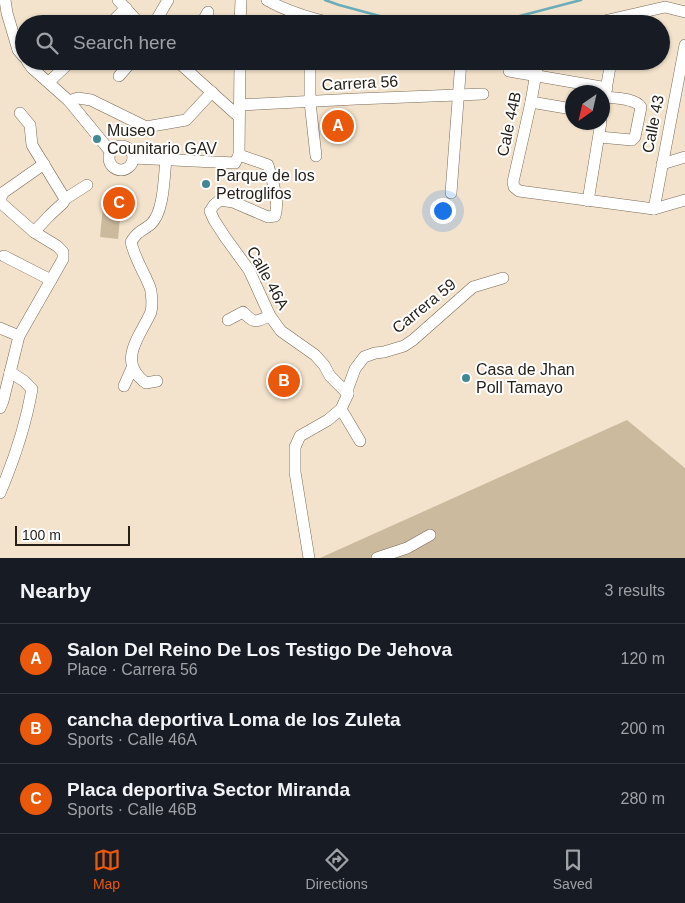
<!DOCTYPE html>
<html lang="en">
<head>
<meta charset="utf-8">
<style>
  body { margin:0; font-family:Helvetica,sans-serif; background:#242831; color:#f1f3f6 }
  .compass { position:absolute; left:565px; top:85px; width:45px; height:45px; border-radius:50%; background:#171b24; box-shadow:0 1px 4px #0004; rotate:214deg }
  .scale { position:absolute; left:15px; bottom:12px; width:115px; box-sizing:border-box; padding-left:5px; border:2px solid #251f17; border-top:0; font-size:14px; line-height:18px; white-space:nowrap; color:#251f17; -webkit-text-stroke:4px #fff; paint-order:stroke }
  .you { position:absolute; left:442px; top:210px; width:18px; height:18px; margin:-12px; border:4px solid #fff; border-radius:50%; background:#1a73e8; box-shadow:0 0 0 8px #1a73e833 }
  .badge { display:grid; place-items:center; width:32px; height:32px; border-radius:50%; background:#ea580c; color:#fff; font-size:16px; font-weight:700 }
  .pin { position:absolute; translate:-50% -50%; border:2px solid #fff; box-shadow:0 1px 5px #0006 }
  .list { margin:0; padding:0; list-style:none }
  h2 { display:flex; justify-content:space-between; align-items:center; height:65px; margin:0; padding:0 20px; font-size:21px }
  h2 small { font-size:16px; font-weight:400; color:#9ea1a6 }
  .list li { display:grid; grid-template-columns:32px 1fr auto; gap:15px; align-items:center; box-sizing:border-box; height:70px; padding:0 20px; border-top:1px solid #363941 }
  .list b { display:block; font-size:19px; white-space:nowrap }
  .list p { margin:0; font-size:16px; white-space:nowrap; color:#9ea1a6 }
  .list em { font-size:16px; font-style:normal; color:#9ea1a6 }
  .icon { flex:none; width:28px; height:28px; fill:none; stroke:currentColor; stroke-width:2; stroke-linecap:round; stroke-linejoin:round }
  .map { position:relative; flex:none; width:685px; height:558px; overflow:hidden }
  .search { position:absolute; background:#171b24; box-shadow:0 1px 4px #0004; left:15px; right:15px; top:15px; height:55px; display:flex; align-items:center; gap:12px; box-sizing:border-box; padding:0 18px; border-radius:28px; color:#9ea1a6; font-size:19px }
  .sheet { height:275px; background:#171b24 }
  nav { display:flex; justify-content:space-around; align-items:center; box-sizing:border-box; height:70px; border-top:1px solid #363941; background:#171b24; font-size:14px; color:#9ea1a6 }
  nav a { display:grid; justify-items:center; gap:2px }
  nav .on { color:#ea580c }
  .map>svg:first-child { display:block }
</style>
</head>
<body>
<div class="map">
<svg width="685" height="558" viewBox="0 0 685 558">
  <rect width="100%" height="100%" fill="#f3e3cc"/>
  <g fill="#ccba9f">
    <path d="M103,206l18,1 -3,32 -18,-2z"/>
    <path d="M627,420l58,48v90h-365z"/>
  </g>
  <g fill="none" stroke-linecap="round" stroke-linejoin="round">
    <g stroke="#6aacb8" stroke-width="2.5">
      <path d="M325,0l14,5 48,13 69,6"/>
      <path d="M470,24l42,-6 69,-18"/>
    </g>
    <defs>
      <g id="minor">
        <path d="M5,0l2,13 11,37 6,7"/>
        <path d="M118,0l22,24"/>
        <path d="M267,0c21,12 45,19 69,24"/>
        <path d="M110,24l16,-16"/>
        <path d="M154,24l14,-24"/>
        <path d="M201,24l7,-12"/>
        <path d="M240,24l1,-24"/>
        <path d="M591,24l74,-17 20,5"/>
        <path d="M27,61l5,7 37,33 41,50"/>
        <path d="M177,61l61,55"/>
        <path d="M310,61v41l6,54"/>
        <path d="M538,61l-7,41 -18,80 1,5 5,4 135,18 31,-9"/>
        <path d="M597,61l14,3"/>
        <path d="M509,71l98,17"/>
        <path d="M119,76l13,-15"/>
        <path d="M49,82l22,-21"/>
        <path d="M69,101l9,-3 13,2 55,27 40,-7 26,-28"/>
        <path d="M531,102l41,7"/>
        <path d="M239,105l117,-6 127,-5"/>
        <path d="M20,113l10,12 2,20 33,54 -2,4 -13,12 -16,17"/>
        <path d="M602,113l9,-52"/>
        <path d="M599,137l33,3 3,-3 6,-30c-6,-9 -26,-9 -36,-10"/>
        <circle cx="121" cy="158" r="12"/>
        <path d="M239,155l29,10c4,16 12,35 7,51l-7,1 -35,-15 -13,-2 -6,5 -4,6 4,9 11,17 24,33 21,46 11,15 34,24 9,10 6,11 18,18"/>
        <path d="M133,158l102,5 4,-8 1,-94"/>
        <path d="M662,164l23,-7"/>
        <path d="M451,193l10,-132"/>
        <path d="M65,199l22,-14"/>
        <path d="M588,201l13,-79"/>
        <path d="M654,209l31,-164"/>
        <path d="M4,256l47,24"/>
        <path d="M228,320l15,-8c12,12 11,10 27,4"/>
        <path d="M0,328l19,8"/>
        <path d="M157,381l-11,2c-30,-22 -6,-46 5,-71 1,-5 1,-14 0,-20 0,-4 -3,-9 -5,-14 -6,-12 -12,-23 -15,-36 7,-12 11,-10 20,-18 13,-12 13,-47 15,-65"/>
        <path d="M124,386l8,-18"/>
        <path d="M0,408l3,-7 16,-65 44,-77v-7l-6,-6 -23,-14 -33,-29v-6l3,-5 40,-28"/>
        <path d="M341,409l19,32"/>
        <path d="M0,493c14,-33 26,-69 32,-104l-8,-8 -14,-9"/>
        <path d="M309,558l-14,-86v-25l5,-11 28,-16 13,-11 7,-15v-6l7,-19 9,-12 11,-4 9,-1 20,-6 9,-6 60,-53 30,-9"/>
        <path d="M377,558l30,-10 23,-13"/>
      </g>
    </defs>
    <use href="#minor" stroke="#796b57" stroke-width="12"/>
    <use href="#minor" stroke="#fff" stroke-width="11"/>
  </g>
  <g fill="#428894" stroke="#fff" stroke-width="2">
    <circle cx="97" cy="139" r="5"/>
    <circle cx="206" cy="184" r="5"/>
    <circle cx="466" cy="378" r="5"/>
  </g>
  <g text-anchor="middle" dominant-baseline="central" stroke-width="4" stroke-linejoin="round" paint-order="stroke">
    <g font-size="16" fill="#251f17" stroke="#fff">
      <text transform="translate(360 83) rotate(-3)">Carrera 56</text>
      <text transform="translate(509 124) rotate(-78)">Cale 44B</text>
      <text transform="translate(653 124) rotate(-79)">Calle 43</text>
      <text transform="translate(268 278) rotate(61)">Calle 46A</text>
      <text transform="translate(424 306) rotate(-39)">Carrera 59</text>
    </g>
    <g font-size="16" fill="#251f17" stroke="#fff" text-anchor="start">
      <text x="107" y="130">Museo<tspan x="107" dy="18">Counitario GAV</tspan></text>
      <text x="216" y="175">Parque de los<tspan x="216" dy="18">Petroglifos</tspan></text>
      <text x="476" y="369">Casa de Jhan<tspan x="476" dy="18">Poll Tamayo</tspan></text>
    </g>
  </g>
</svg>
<svg class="compass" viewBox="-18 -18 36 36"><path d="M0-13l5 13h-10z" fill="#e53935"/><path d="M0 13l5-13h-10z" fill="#9ea1a6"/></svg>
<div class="scale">100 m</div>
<div class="you"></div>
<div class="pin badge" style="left:338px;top:126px">A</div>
<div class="pin badge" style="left:284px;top:381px">B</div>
<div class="pin badge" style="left:119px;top:203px">C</div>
<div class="search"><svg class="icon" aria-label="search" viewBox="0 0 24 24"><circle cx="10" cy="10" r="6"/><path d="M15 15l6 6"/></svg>Search here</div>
</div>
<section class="sheet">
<h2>Nearby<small>3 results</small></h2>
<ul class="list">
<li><span class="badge">A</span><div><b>Salon Del Reino De Los Testigo De Jehova</b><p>Place · Carrera 56</p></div><em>120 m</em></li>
<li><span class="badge">B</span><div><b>cancha deportiva Loma de los Zuleta</b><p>Sports · Calle 46A</p></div><em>200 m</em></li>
<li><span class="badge">C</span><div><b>Placa deportiva Sector Miranda</b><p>Sports · Calle 46B</p></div><em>280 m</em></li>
</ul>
</section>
<nav>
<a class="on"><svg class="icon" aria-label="map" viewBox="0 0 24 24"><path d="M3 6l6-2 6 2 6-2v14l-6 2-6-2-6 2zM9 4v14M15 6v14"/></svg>Map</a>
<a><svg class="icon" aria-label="directions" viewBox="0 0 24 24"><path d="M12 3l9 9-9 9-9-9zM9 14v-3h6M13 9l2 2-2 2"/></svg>Directions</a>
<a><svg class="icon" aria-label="saved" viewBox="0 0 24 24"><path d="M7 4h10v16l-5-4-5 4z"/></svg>Saved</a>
</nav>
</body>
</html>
